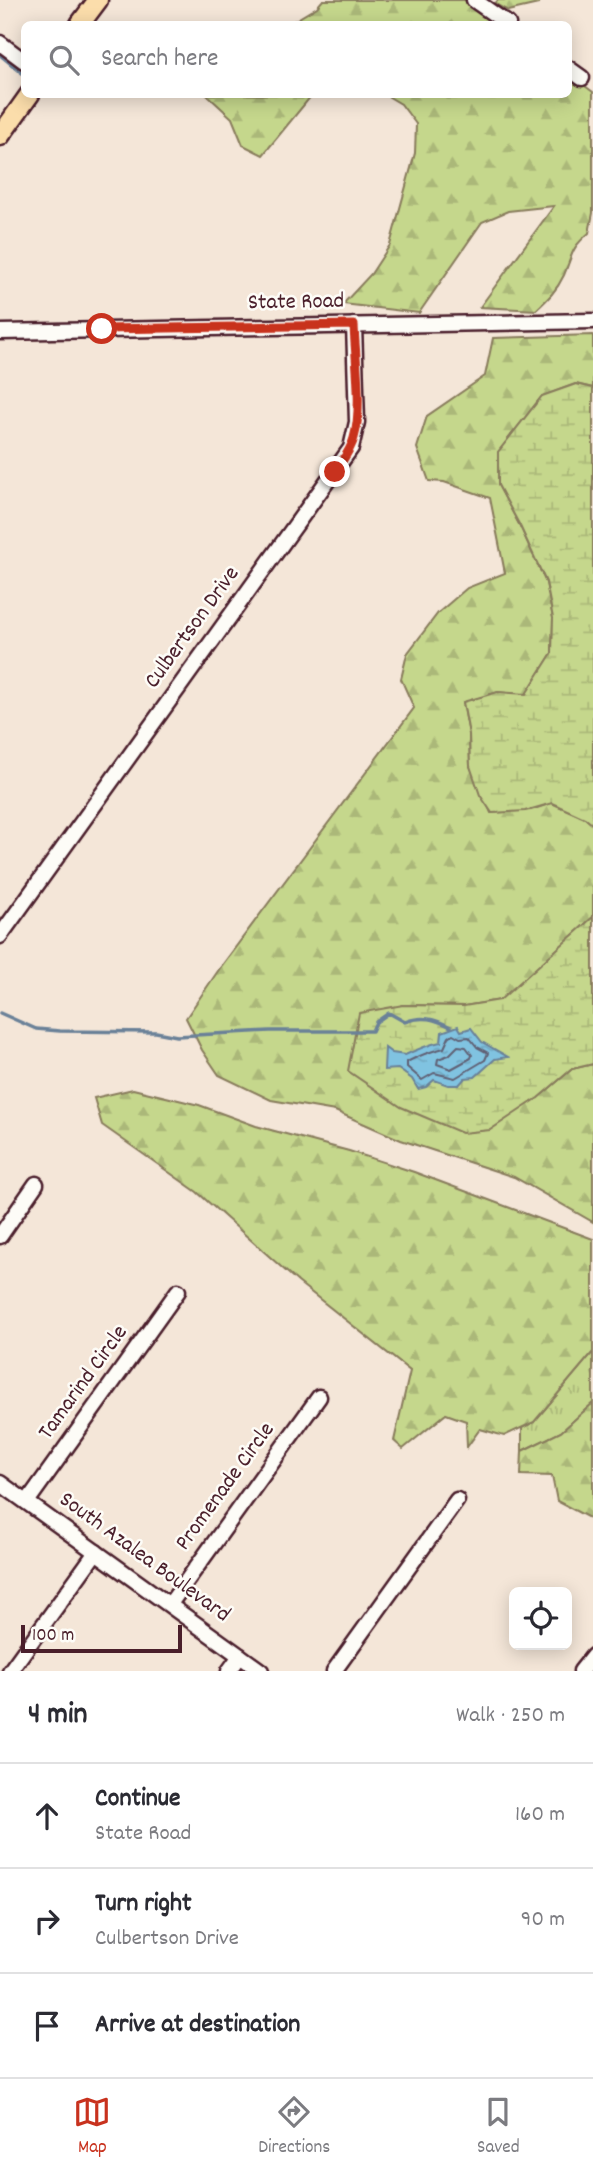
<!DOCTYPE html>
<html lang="en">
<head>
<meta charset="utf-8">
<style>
  body { margin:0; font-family:Dekko,sans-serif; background:#f7f7f7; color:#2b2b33 }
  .controls { position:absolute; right:21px; bottom:21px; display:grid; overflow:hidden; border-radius:10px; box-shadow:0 4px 18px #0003 }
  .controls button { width:63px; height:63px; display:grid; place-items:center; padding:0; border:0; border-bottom:2px solid #e1e1e2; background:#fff; color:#2b2b33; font:35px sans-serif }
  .scale { position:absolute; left:21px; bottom:18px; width:161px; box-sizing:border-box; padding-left:7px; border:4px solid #4a1f2b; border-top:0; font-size:19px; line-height:24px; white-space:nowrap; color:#4a1f2b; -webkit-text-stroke:5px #fdfcf7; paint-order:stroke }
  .stop { position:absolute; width:21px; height:21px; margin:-16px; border:5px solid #c8321e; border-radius:50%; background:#fff }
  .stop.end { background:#c8321e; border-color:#fff; box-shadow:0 2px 7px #0008 }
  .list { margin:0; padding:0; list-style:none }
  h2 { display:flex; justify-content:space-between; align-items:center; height:91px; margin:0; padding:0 28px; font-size:30px }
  h2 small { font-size:23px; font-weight:400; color:#7c7c81 }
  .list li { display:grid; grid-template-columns:46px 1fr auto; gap:21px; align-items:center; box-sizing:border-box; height:105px; padding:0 28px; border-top:2px solid #e1e1e2 }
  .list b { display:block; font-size:26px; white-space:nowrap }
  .list p { margin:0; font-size:23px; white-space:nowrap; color:#7c7c81 }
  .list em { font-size:23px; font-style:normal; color:#7c7c81 }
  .icon { flex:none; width:38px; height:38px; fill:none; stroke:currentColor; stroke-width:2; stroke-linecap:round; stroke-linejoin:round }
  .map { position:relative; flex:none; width:593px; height:1671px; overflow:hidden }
  .search { position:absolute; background:#fff; box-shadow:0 4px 18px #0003; left:21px; right:21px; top:21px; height:77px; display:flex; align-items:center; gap:18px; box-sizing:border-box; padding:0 24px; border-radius:10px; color:#7c7c81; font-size:26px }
  .sheet { height:406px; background:#fff }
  nav { display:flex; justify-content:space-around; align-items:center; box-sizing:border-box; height:98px; border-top:2px solid #e1e1e2; background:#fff; font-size:19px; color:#7c7c81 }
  nav a { display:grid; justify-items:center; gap:4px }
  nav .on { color:#c8321e }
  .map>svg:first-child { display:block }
</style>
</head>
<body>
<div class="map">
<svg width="593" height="1671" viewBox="0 0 593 1671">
  <defs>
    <pattern id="grass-tufts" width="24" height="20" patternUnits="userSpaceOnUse" patternTransform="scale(1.75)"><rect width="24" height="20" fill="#c5d78c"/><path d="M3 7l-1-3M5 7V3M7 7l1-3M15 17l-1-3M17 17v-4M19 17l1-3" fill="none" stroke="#abb879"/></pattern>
    <pattern id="forest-firs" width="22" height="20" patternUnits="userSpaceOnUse" patternTransform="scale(1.75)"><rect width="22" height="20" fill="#c5d78c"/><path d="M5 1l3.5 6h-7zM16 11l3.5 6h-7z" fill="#abb879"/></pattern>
    <pattern id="wetland-marsh" width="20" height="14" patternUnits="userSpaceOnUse" patternTransform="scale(1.75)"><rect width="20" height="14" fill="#c5d78c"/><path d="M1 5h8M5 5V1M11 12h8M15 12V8" fill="none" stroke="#abb879"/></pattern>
    <pattern id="water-ripples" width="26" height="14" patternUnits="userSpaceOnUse" patternTransform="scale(1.75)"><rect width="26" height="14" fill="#80c3e1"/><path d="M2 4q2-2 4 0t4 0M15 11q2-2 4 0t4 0" fill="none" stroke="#70a7c1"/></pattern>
  </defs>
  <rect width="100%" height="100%" fill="#f4e6d8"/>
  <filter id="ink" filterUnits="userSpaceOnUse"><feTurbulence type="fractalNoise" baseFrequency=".0143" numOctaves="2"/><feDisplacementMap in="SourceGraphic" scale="14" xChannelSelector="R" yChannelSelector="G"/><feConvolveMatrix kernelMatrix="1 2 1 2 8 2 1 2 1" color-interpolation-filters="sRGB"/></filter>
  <g filter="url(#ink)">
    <path fill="url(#grass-tufts)" stroke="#887b5c" stroke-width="2" d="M593,1352v51l-32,29 -39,19v-23l12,-6z"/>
    <g fill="url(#forest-firs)" stroke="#887b5c" stroke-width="2">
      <path d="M323,0h142l34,24h-210l28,-17z"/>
      <path d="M498,0h43l-3,4 -30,7 -13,-7z"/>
      <path d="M569,74l24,18v121l-4,20c-19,16 -16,21 -25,42 -7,15 -16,24 -28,35l-56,-3 74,-101 -46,5 -26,11 -63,91 -76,-9 28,-30 19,-29 25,-92 1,-29 -15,-20 -15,-9 182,-1z"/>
      <path d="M207,95v-1l105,1 -49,60 -20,-10 -11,-27z"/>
      <path d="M593,335v53l-18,-4 -33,12 -44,56v33l22,41 26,57 7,35 -1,35 -26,42 -28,-3 -35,11 6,31 1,32 21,47 40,-3 21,-7 33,15 8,7v92l-92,83 -37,6 -61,-1 135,93 34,-29 21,-5v158l-79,-45 -113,-37 -66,-29 -64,-11 -52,-25 -17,-25 -16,-32 34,-50 194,-260 -13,-29 6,-25 31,-41 29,-25 38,-15 -15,-75 -46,-16 -15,-1 -12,-33 10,-32 58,-40 8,-38z"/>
      <path d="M133,1089l66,16 57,21 93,25 65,21 179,67v113l-59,70 -30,14 -24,-7 -13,18 -1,-26 -20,-7 -43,35 -9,-8 16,-70 -112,-89 -101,-90 -95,-67 -8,-27z"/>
      <path d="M593,1403v117l-36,-19 -5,-25 -31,-1 1,-24 39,-19z"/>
    </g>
    <g fill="url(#wetland-marsh)" stroke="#887b5c" stroke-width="2">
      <path d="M576,384l17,4v437l-8,-7 -33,-15 -27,8 -33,2 -12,-18 -10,-29 -1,-32 -6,-32 35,-10 28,2 26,-41 1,-35 -7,-36 -26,-56 -22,-41v-33l44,-56z"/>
      <path d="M593,917v147l-21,5 -34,29 -48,32 -28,3 -61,-26 -53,-36 11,-58 44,-8 61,1 36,-6z"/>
    </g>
    <path fill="url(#water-ripples)" stroke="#6a8198" stroke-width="2" d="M458,1026l3,5 10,-3 11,14 26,15 -13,2 -20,18 -10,1 -6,7h-11l-14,-5 -8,7 -8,2 -6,-10 -14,-10 -14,1 1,-22 7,5 13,2c9,-4 27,-12 36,-13l1,-10z"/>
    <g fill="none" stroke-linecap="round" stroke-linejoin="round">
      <g stroke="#606174" stroke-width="2">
        <path d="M453,1034l7,4 9,-1 8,10 11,6 -3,7 -30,18 -21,-5 -12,7 -15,-13v-5c11,-6 25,-11 37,-14l5,-11z"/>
        <path d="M458,1046l8,1 6,8 -1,3 -20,11 -14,-5 1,-5 11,-4z"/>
      </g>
      <g stroke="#6a8198" stroke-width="3.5">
        <path d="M0,55l22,18"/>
        <path d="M0,1013l36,16 24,2 96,1 21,4 93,-5h102l4,-9 13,-9 16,9c17,-7 30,-3 46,5"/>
      </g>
      <defs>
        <g id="minor">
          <path d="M474,0l34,24"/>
          <path d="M0,43l24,18"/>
          <path d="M568,68l14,10"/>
          <path d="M0,332l593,-11"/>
          <path d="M0,936l351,-488 6,-26 -3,-97"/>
          <path d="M0,1236l36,-52"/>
          <path d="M0,1483l261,188"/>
          <path d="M27,1502l151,-211"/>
          <path d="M170,1604l149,-207"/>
          <path d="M10,1671l86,-119"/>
          <path d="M229,1671l11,-15"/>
          <path d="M334,1671l123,-171"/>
          <path d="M581,1671l12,-15"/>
        </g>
        <g id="major">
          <path d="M80,24l18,-24"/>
          <path d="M0,136l30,-42"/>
        </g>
      </defs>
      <use href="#minor" stroke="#4a1f2b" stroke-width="19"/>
      <use href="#major" stroke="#4a1f2b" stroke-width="23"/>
      <use href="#minor" stroke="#fdfcf7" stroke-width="14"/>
      <use href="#major" stroke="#fbddab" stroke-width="18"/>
    </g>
  </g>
  <g fill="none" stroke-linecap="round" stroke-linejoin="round" filter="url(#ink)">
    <path stroke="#c8321e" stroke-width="9" d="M102,329l252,-4c1,32 9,84 0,113 -3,12 -12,23 -19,34"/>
  </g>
  <g text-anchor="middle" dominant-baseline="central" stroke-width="5" stroke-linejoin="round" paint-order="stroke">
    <g font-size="23" fill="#4a1f2b" stroke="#fdfcf7">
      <text transform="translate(296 303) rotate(-1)">State Road</text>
      <text transform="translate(193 628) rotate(-54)">Culbertson Drive</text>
      <text transform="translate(84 1383) rotate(-54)">Tamarind Circle</text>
      <text transform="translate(226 1487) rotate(-54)">Promenade Circle</text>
      <text transform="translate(144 1558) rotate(36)">South Azalea Boulevard</text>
    </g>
  </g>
</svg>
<div class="controls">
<button><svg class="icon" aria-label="locate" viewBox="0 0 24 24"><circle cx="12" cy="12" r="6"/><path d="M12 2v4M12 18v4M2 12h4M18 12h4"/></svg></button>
</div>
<div class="scale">100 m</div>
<div class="stop" style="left:102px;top:329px"></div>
<div class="stop end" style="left:335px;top:472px"></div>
<div class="search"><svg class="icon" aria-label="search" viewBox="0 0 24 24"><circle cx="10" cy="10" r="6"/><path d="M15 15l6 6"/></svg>Search here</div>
</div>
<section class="sheet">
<h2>4 min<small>Walk · 250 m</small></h2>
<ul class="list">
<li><svg class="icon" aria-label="ahead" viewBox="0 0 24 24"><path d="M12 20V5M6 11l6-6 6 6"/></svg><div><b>Continue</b><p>State Road</p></div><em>160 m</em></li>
<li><svg class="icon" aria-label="right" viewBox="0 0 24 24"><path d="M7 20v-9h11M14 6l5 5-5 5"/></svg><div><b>Turn right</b><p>Culbertson Drive</p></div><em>90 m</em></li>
<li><svg class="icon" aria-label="arrive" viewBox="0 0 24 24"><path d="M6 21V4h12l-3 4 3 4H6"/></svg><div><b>Arrive at destination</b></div></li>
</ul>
</section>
<nav>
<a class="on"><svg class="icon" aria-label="map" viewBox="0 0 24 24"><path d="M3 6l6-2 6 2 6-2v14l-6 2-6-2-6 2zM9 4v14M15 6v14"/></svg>Map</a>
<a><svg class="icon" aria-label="directions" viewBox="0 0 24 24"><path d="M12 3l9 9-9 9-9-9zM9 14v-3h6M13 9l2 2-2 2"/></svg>Directions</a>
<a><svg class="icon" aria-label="saved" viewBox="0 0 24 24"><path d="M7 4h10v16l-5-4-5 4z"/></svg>Saved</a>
</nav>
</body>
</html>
